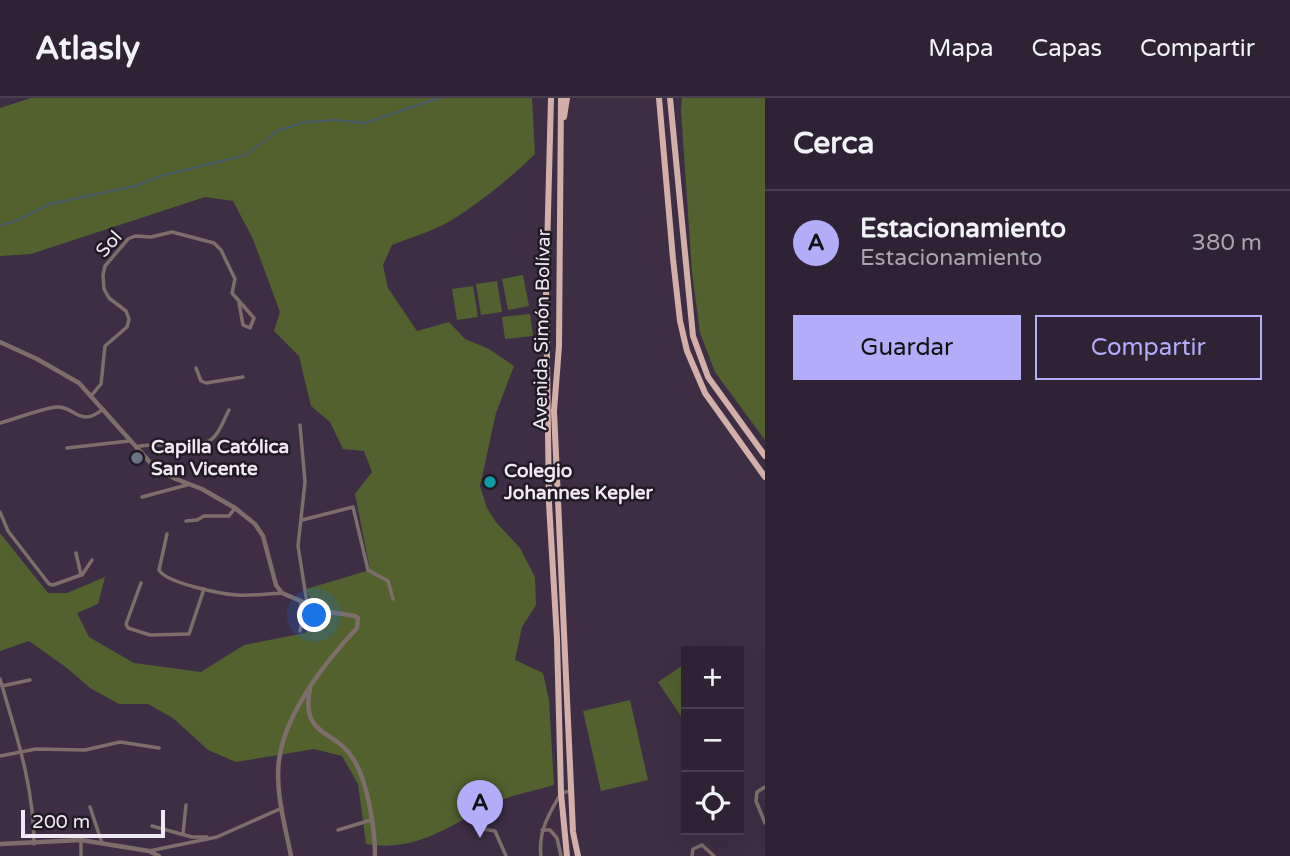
<!DOCTYPE html>
<html lang="es">
<head>
<meta charset="utf-8">
<style>
  body { margin:0; font-family:"Varela Round",sans-serif; background:#3a2f40; color:#f1f3f6 }
  .controls { position:absolute; right:21px; bottom:21px; display:grid; overflow:hidden; border-radius:0px; box-shadow:0 7px 28px #0002 }
  .controls button { width:63px; height:63px; display:grid; place-items:center; padding:0; border:0; border-bottom:2px solid #493f4f; background:#2e2234; color:#f1f3f6; font:35px sans-serif }
  .scale { position:absolute; left:21px; bottom:18px; width:144px; box-sizing:border-box; padding-left:7px; border:4px solid #f1e8f6; border-top:0; font-size:19px; line-height:24px; white-space:nowrap; color:#f1e8f6; -webkit-text-stroke:5px #211a24; paint-order:stroke }
  .you { position:absolute; left:315px; top:518px; width:24px; height:24px; margin:-18px; border:5px solid #fff; border-radius:50%; background:#1a73e8; box-shadow:0 0 0 10px #1a73e833 }
  .badge { display:grid; place-items:center; width:46px; height:46px; border-radius:50%; background:#b3adf9; color:#111; font-size:23px; font-weight:700 }
  .pin { position:absolute; translate:-50% -58px; filter:drop-shadow(0 2px 4px #0008) }
  .pin::after { content:''; position:absolute; top:37px; width:24px; height:21px; background:inherit; clip-path:polygon(0 0,100% 0,50% 100%) }
  .list { margin:0; padding:0; list-style:none }
  h2 { display:flex; justify-content:space-between; align-items:center; height:91px; margin:0; padding:0 28px; font-size:30px }
  h2 small { font-size:23px; font-weight:400; color:#a7a4ac }
  .list li { display:grid; grid-template-columns:46px 1fr auto; gap:21px; align-items:center; box-sizing:border-box; height:105px; padding:0 28px; border-top:2px solid #493f4f }
  .list b { display:block; font-size:26px; white-space:nowrap }
  .list p { margin:0; font-size:23px; white-space:nowrap; color:#a7a4ac }
  .list em { font-size:23px; font-style:normal; color:#a7a4ac }
  .actions { display:flex; gap:14px; padding:21px 28px }
  .actions a { flex:1; padding:16px 0; border:2px solid #b3adf9; border-radius:0px; text-align:center; font-size:24px; color:#b3adf9 }
  .actions .main { background:#b3adf9; color:#111 }
  .icon { flex:none; width:38px; height:38px; fill:none; stroke:currentColor; stroke-width:2; stroke-linecap:round; stroke-linejoin:round }
  .map { position:relative; flex:none; width:765px; height:758px; overflow:hidden }
  header { display:flex; align-items:center; gap:42px; box-sizing:border-box; height:98px; padding:0 35px; background:#2e2234; border-bottom:2px solid #493f4f }
  header strong { font-size:33px }
  nav { display:flex; gap:38px; margin-inline-start:auto; font-size:24px }
  main { display:flex }
  aside { flex:1; background:#2e2234 }
  .map>svg:first-child { display:block }
</style>
</head>
<body>
<header>
<strong>Atlasly</strong>
<nav><a>Mapa</a><a>Capas</a><a>Compartir</a></nav>
</header>
<main>
<div class="map">
<svg width="765" height="758" viewBox="0 0 765 758">
  <rect width="100%" height="100%" fill="#3e2e45"/>
  <g fill="#52612e">
    <path d="M31,0h501l3,56c-24,24 -62,54 -92,71 -16,8 -34,13 -51,20l-9,20 5,23 29,43 32,-9 16,17 24,10 25,17 -18,47 -16,73 7,22 9,14 24,26 15,29 1,28 -14,22 -7,33 28,13 6,27 5,85c-19,6 -40,9 -57,17 -45,21 -78,51 -131,42l-8,-60 -16,-28 -28,-7 -78,13 -28,-12 -35,-32 -25,-14h-29l-29,-16 -23,-20 -38,-27 -29,10v-118l48,60h19l38,-16 -7,27 -21,9 12,24 45,26 67,9 43,-27 61,-12 14,-14 -13,-30 64,-19 -15,-76 17,-22 -8,-21 -21,-2 -13,-27 -19,-16 -12,-50 -25,-25 6,-19 -27,-73 -20,-38 -28,-4 -174,57 -31,2v-148z"/>
    <path d="M682,0h83v342l-50,-68 -15,-39 -8,-61 -11,-162z"/>
    <path d="M523,177l6,31 -21,4 -6,-31z"/>
    <path d="M497,183l5,31 -21,3 -5,-31z"/>
    <path d="M473,188l5,31 -21,3 -5,-31z"/>
    <path d="M530,216l3,22 -28,3 -3,-22z"/>
    <path d="M686,565v61l-28,-42z"/>
    <path d="M630,602l18,80 -47,11 -18,-80z"/>
  </g>
  <g fill="none" stroke-linecap="round" stroke-linejoin="round">
    <path stroke="#485b6d" stroke-width="2" d="M0,127l14,-3 36,-18 85,-18 25,-10 86,-21 31,-24 28,-9 30,-2 30,3 74,-25"/>
    <g stroke="#7d6d6b" stroke-width="3.5">
      <path d="M196,270l5,13 5,2 37,-6"/>
      <path d="M91,298l10,-12 4,-38 22,-19 2,-8 -3,-8 -17,-13 -5,-9 -1,-14 2,-9 23,-27 7,-3 16,1 21,-5 42,11 7,7 14,29 -3,14 22,25 -4,10 -7,-3 -4,-22"/>
      <path d="M0,325c18,-5 37,-13 56,-16 18,-2 23,22 47,2"/>
      <path d="M300,327l5,57 -7,64 9,57"/>
      <path d="M136,349c18,-5 65,1 76,-8 8,-6 12,-20 17,-29"/>
      <path d="M67,350l62,-7"/>
      <path d="M142,399l45,-12"/>
      <path d="M0,414l8,19 41,53 4,1 28,-10 -5,-22"/>
      <path d="M302,422l51,-13 15,63 20,11 5,18"/>
      <path d="M186,423l11,-1 7,-4h25l6,-8"/>
      <path d="M167,436l-8,36c7,13 62,24 78,25 14,1 30,-1 45,-2"/>
      <path d="M82,477l10,-15"/>
      <path d="M141,485l-15,41 2,4 22,7 39,-1 15,-45"/>
      <path d="M300,502l3,15 -3,16"/>
      <path d="M0,581c16,55 34,107 34,165"/>
      <path d="M2,588l28,-6"/>
      <path d="M0,658l36,-7 49,1 35,-8 39,6"/>
      <path d="M765,689l-8,5 -1,9 9,22"/>
      <path d="M90,709l12,36"/>
      <path d="M152,728l40,11h15"/>
      <path d="M483,731l12,2 11,25"/>
      <path d="M338,732l33,-10"/>
      <path d="M542,732h8l7,8 4,18"/>
      <path d="M183,736l3,-29"/>
      <path d="M149,753l68,-14 65,-29"/>
      <path d="M81,758v-15"/>
      <path d="M541,758c-3,-25 8,-42 20,-63l10,-2"/>
      <path d="M692,758l1,-7 9,-4 12,11"/>
    </g>
    <g stroke="#7d6d6b" stroke-width="4.5">
      <path d="M0,244l37,17 42,24 76,85 21,11 26,10 33,19 20,16 8,12 13,49 6,8 42,18 31,5 3,2 -1,10c-31,33 -72,85 -78,132 -4,32 6,65 12,96"/>
      <path d="M310,590c-10,50 25,40 44,72 14,23 21,69 21,96"/>
      <path d="M0,746l81,-4 68,11 10,5"/>
    </g>
    <g stroke="#d2afa9" stroke-width="6">
      <path d="M551,0l-5,192 3,213 8,136 4,154 6,63"/>
      <path d="M561,0l-2,248 -5,65 19,421 5,24"/>
      <path d="M659,0l14,161 7,62 7,30 18,42 60,84"/>
      <path d="M670,0l23,238 15,41 57,79"/>
      <path d="M564,19l3,-19"/>
    </g>
  </g>
  <circle fill="#6b7280" stroke="#211a24" stroke-width="2.5" cx="137" cy="360" r="7"/>
  <circle fill="#0f9aa8" stroke="#211a24" stroke-width="2.5" cx="490" cy="384" r="7"/>
  <g text-anchor="middle" dominant-baseline="central" stroke-width="5" stroke-linejoin="round" paint-order="stroke">
    <g font-size="19" fill="#f1e8f6" stroke="#211a24">
      <text transform="translate(109 146) rotate(-48)">Sol</text>
      <text transform="translate(542 232) rotate(-89)">Avenida Simón Bolívar</text>
    </g>
    <g font-size="19" font-weight="bold" fill="#f1e8f6" stroke="#211a24" text-anchor="start">
      <text x="151" y="349">Capilla Católica<tspan x="151" dy="22">San Vicente</tspan></text>
      <text x="504" y="373">Colegio<tspan x="504" dy="22">Johannes Kepler</tspan></text>
    </g>
  </g>
</svg>
<div class="controls">
<button>+</button>
<button>−</button>
<button><svg class="icon" aria-label="locate" viewBox="0 0 24 24"><circle cx="12" cy="12" r="6"/><path d="M12 2v4M12 18v4M2 12h4M18 12h4"/></svg></button>
</div>
<div class="scale">200 m</div>
<div class="you"></div>
<div class="pin badge" style="left:480px;top:740px">A</div>
</div>
<aside>
<h2>Cerca<small></small></h2>
<ul class="list">
<li><span class="badge">A</span><div><b>Estacionamiento</b><p>Estacionamiento</p></div><em>380 m</em></li>
</ul>
<div class="actions"><a class="main">Guardar</a><a>Compartir</a></div>
</aside>
</main>
</body>
</html>
